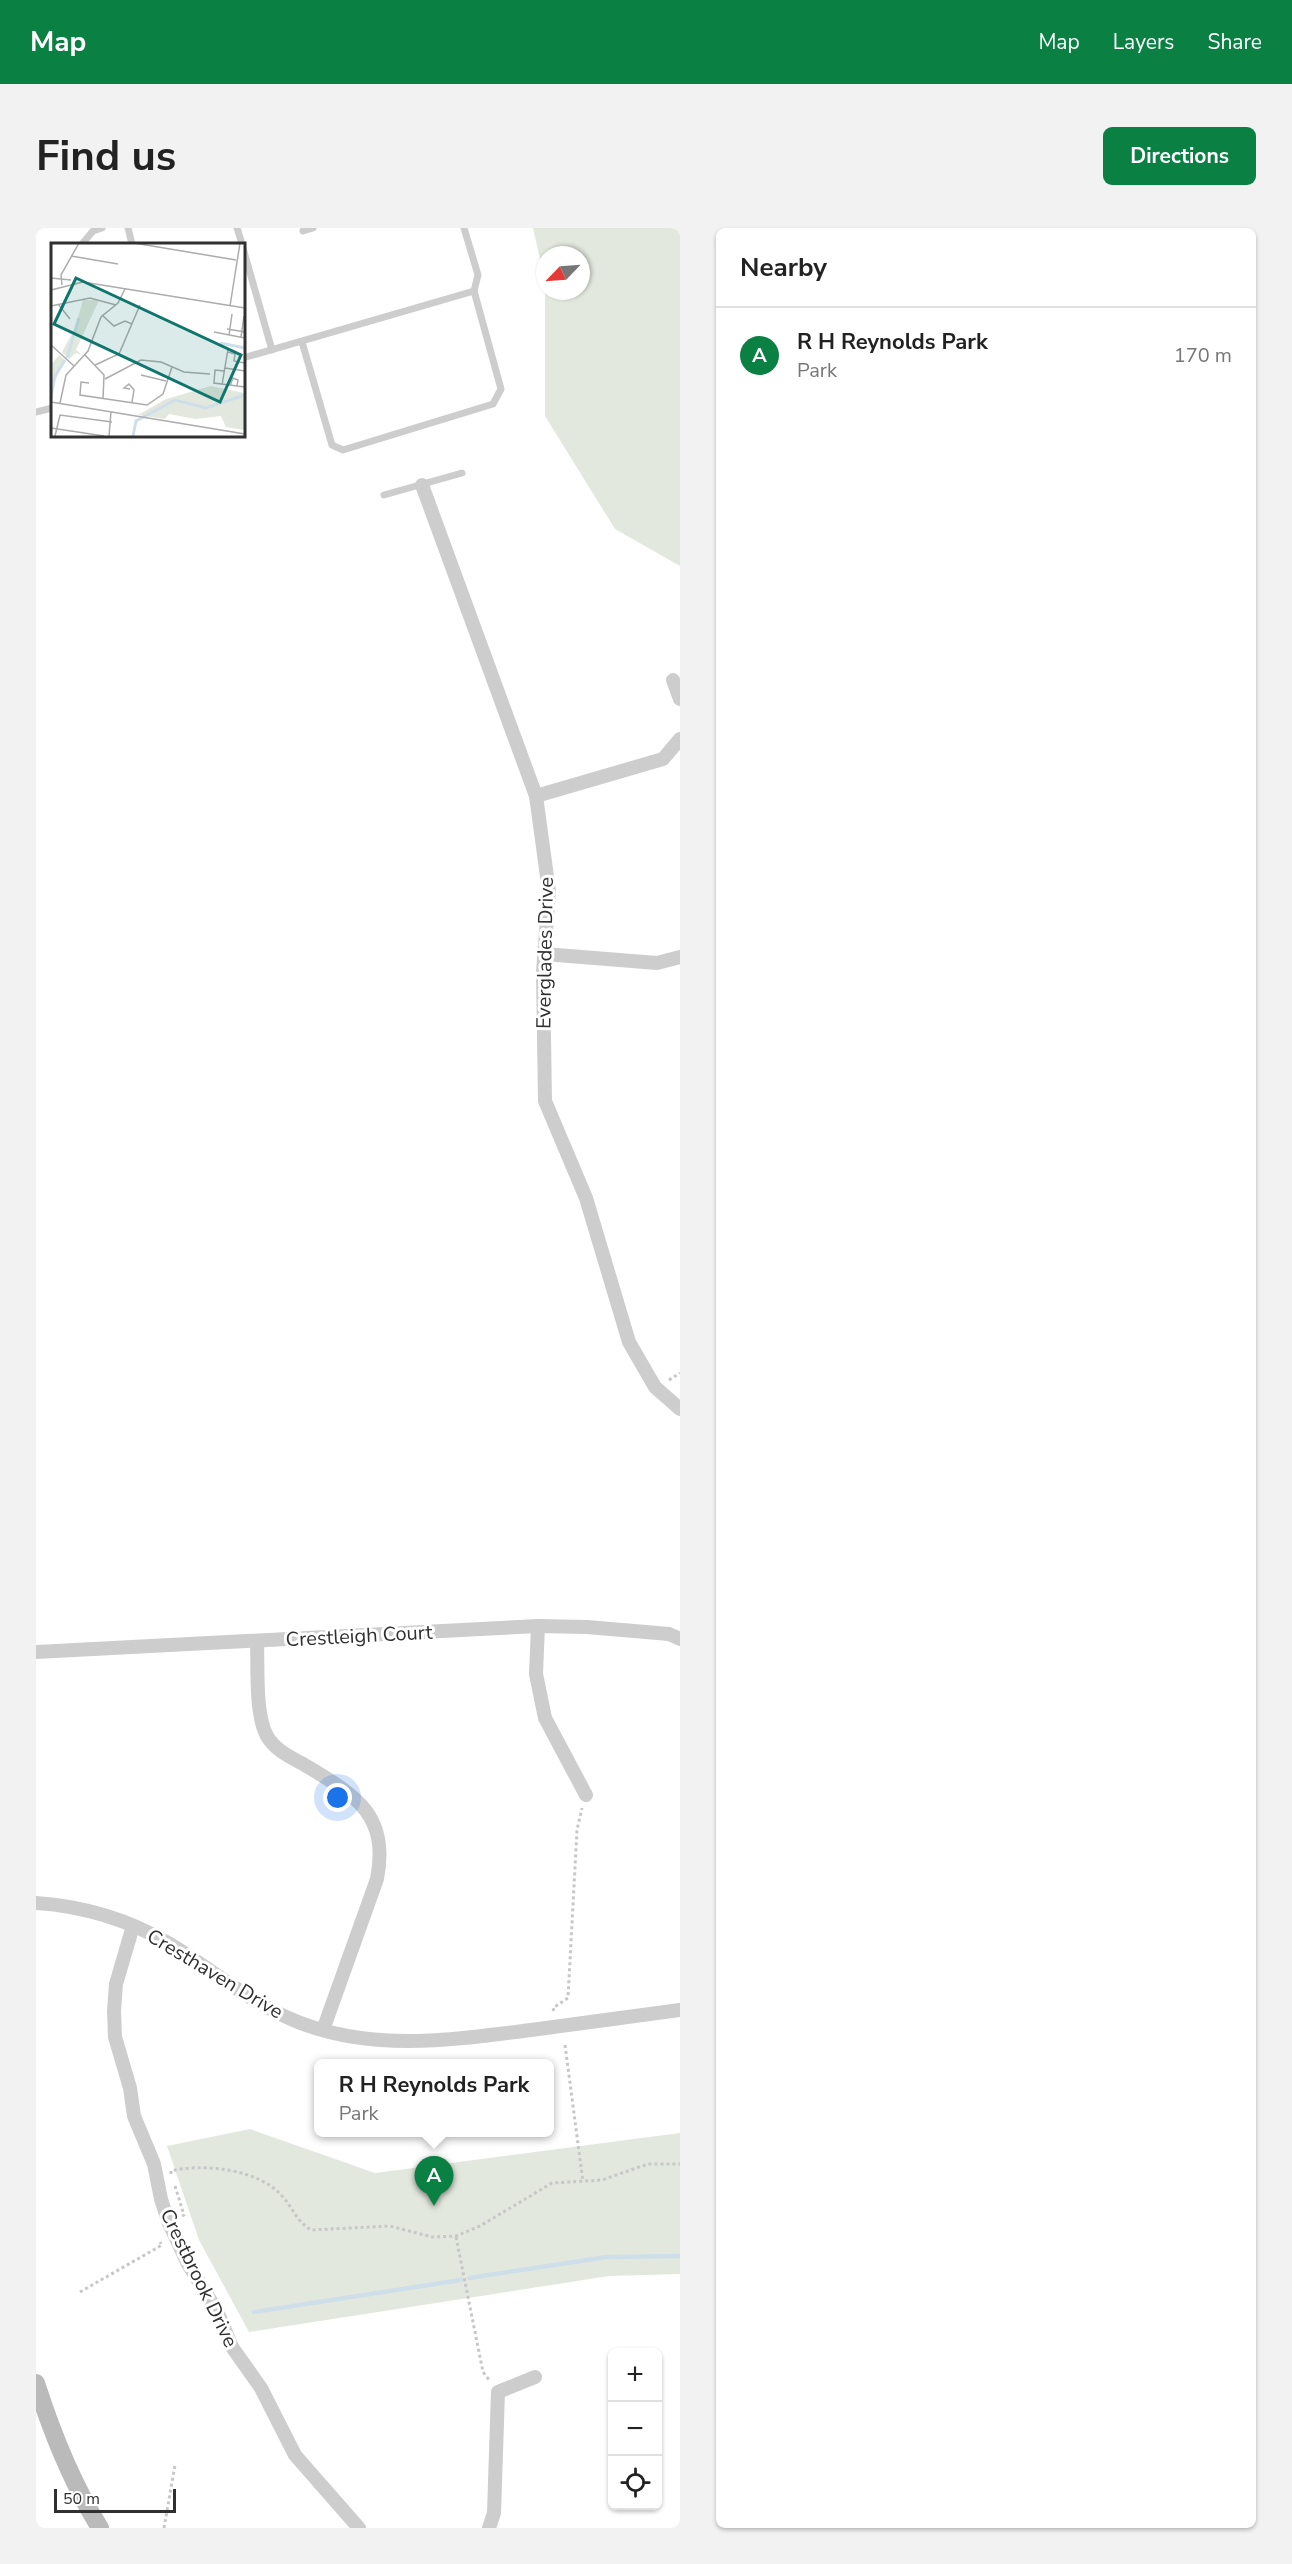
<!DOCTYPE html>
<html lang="en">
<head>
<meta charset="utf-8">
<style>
  body { margin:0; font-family:"Nunito Sans",sans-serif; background:#f2f2f2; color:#222 }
  .controls { position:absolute; right:18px; bottom:18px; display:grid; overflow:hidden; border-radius:9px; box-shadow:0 2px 4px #0004 }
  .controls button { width:54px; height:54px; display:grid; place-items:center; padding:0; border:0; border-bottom:2px solid #e0e0e0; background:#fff; color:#222; font:30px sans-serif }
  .compass { position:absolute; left:500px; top:18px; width:54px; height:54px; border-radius:50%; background:#fff; box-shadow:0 2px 4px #0004; rotate:245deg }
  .scale { position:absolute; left:18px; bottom:15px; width:122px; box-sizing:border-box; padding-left:6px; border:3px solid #303030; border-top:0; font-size:16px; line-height:21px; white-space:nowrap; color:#303030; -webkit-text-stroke:4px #fff; paint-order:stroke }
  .you { position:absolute; left:302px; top:1570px; width:21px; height:21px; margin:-15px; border:4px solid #fff; border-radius:50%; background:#1a73e8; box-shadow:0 0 0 9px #1a73e833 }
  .badge { display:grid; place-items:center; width:39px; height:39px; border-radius:50%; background:#0b8043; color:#fff; font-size:20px; font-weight:700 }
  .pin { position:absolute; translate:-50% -50px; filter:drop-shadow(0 2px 3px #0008) }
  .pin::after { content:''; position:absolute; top:32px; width:21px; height:18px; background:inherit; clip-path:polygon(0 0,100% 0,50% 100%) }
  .popup { position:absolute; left:278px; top:1831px; width:240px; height:78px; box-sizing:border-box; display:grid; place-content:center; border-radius:9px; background:#fff; filter:drop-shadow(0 2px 4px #0005); font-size:20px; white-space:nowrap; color:#767676 }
  .popup b { font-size:22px; color:#222 }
  .popup::after { content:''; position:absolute; left:50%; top:100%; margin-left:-12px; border:12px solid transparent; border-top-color:#fff }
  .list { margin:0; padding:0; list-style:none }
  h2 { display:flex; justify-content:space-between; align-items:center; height:78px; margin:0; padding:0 24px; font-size:26px }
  h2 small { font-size:20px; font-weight:400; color:#767676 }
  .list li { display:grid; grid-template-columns:39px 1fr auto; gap:18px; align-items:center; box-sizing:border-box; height:96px; padding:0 24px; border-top:2px solid #e0e0e0 }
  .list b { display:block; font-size:22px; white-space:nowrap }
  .list p { margin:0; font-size:20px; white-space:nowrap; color:#767676 }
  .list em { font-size:20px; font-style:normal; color:#767676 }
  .icon { flex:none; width:33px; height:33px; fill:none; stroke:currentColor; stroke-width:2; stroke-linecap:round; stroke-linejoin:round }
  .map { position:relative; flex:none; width:644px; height:2300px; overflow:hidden; border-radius:9px }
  header { display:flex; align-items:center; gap:36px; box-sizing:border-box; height:84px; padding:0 30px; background:#0b8043; color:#fff }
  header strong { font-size:28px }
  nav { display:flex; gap:33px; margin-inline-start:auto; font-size:21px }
  .intro { display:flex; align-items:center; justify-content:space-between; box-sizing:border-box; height:144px; padding:0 36px }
  h1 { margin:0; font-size:42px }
  .button { padding:15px 27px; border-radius:9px; background:#0b8043; color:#fff; font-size:21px; font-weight:700 }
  main { display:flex; gap:36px; padding:0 36px }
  aside { flex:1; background:#fff; border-radius:9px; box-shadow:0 2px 4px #0004 }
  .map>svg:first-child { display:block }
</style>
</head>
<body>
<header>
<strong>Map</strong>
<nav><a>Map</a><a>Layers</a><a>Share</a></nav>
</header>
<div class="intro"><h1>Find us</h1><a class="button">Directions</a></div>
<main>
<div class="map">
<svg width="644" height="2300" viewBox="0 0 644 2300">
  <rect width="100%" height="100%" fill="#fff"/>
  <g fill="#e3e8de">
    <path d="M497,0h147v338l-65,-37 -70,-113v-125h36v-36h-36v26z"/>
    <path d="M214,1901l125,44 305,-40v141l-71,2 -360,56 -50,-92 -32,-94z"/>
  </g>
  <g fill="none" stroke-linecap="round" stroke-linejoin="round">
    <g stroke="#cfdfe9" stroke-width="4.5">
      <path d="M433,2050l138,-21 73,-1"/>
      <path d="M218,2084l207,-32"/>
    </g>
    <g stroke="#c7c7c7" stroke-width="3" stroke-dasharray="3 3" stroke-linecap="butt">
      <path d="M633,1152l11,-7"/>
      <path d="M518,1783l-1,-3 15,-10 9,-168 5,-22"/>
      <path d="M529,1817l18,137"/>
      <path d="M135,1946v-3c31,-8 87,-2 110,24 12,12 15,26 30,35l79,-4 42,11 24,-1 24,-10 72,-43 50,-3 46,-16h32"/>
      <path d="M139,1958l9,29 -2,1"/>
      <path d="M420,2009l27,135 7,9"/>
      <path d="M44,2064l82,-47 -2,-3"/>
      <path d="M128,2300l11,-63"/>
    </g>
    <g stroke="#cdcdcd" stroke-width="7">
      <path d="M92,0l4,16"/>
      <path d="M201,0l5,16"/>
      <path d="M267,3l10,-3"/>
      <path d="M46,16l11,-13 9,-3"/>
      <path d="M207,20l29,102"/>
      <path d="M266,114l30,103 11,5 150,-46 8,-15 -27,-98 4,-16 -14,-47"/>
      <path d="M207,130l231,-67"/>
      <path d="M0,184l16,-4"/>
      <path d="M348,267l78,-22"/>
    </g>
    <g stroke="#cdcdcd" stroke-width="14">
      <path d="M386,257l114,311 13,95 -6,81 2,129 41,97 43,144 26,45 25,22"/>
      <path d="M637,452l7,19"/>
      <path d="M500,568l127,-37 17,-20"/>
      <path d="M508,726l113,9 23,-6"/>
      <path d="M502,1398l-2,48 9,44 41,77"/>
      <path d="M221,1413c1,26 -2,74 10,95 8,14 23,21 36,28 50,30 87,49 74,115l-54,151"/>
      <path d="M0,1424l502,-26 49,1 82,7 11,5"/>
      <path d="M0,1675c47,3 93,17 134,41 43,26 80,59 128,78 76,30 154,18 233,8 50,-7 99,-13 149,-20"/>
      <path d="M97,1698l-17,58 -2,27 1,26 15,51 4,28 20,48 7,35 7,22 20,43 29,47 15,36 29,41 34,67 64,73"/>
      <path d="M453,2300l5,-15 4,-121 37,-15"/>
    </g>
    <path stroke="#bababa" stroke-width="18" d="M0,2155c16,50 36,100 64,145"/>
  </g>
  <g text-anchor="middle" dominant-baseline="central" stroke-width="6" stroke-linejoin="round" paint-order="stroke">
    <g font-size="20" fill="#303030" stroke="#fff">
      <text transform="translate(509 725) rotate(-89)">Everglades Drive</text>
      <text transform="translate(323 1408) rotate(-3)">Crestleigh Court</text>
      <text transform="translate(179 1746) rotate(31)">Cresthaven Drive</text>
      <text transform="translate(163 2050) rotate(64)">Crestbrook Drive</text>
    </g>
  </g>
  <g transform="translate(15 15)">
    <rect width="194" height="194" fill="#fff"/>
    <path d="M32,57h16l-23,50 6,5 -6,-2 -7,6 -7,-7 13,-24zM8,112l7,6 -7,8 -8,29v-33zM160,143l33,7v37l-18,-3 -5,-11 -26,3 -26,-5 -4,5 -27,-4 28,-16z" fill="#e3e8de"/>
    <path fill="none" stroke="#cfdfe9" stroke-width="3" d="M169,100l25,5M16,115l12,-40M0,156l3,-21 11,-18M82,193l3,-15 39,-21 31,8 39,-13"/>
    <path fill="none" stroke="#acacac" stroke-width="1.5" d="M83,0l102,17M20,13l47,8M0,35l20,2M11,42l-1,-10 18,-32M0,47l32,-8 162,26M7,61l12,15M0,63l39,-8 26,7M179,63l10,-63M51,72l12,11 11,-5 7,3M176,86l18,3M163,89l31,6M178,92l3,-21M190,94l3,-21M0,102l23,21M177,109l7,2 -1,7 11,2M34,112l19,20 -1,24M44,122l24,-11 21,-49M174,125l20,3M173,128l-9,-1 -1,13 31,4M90,132l25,6M54,136l36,-19 20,2 23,10 26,2M38,140l-8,-1 -1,13 67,10 16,-11 9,-27M171,142l6,-36M179,143l3,-8 5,2 -1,6M79,146l-6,-1 5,-4 5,6 -2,12M0,159l194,32M9,160l6,-28 22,-24 13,-34 17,-14 7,-14M0,185l53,8M4,193l5,-21 52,7M58,193l2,-24"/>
    <path fill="#0f766e" fill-opacity="0.15" stroke="#0f766e" stroke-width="3" d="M25,35l165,77 -21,47 -166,-78z"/>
    <rect width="194" height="194" fill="none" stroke="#303030" stroke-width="3"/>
  </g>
</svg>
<div class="controls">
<button>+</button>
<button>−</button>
<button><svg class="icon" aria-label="locate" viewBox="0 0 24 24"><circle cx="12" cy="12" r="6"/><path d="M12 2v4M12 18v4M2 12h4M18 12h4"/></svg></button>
</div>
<svg class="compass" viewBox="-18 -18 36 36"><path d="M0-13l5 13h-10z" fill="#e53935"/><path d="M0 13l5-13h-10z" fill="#767676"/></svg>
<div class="scale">50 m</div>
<div class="you"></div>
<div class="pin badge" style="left:398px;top:1978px">A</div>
<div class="popup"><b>R H Reynolds Park</b>Park</div>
</div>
<aside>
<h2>Nearby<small></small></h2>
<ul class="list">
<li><span class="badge">A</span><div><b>R H Reynolds Park</b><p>Park</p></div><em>170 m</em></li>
</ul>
</aside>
</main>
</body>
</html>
